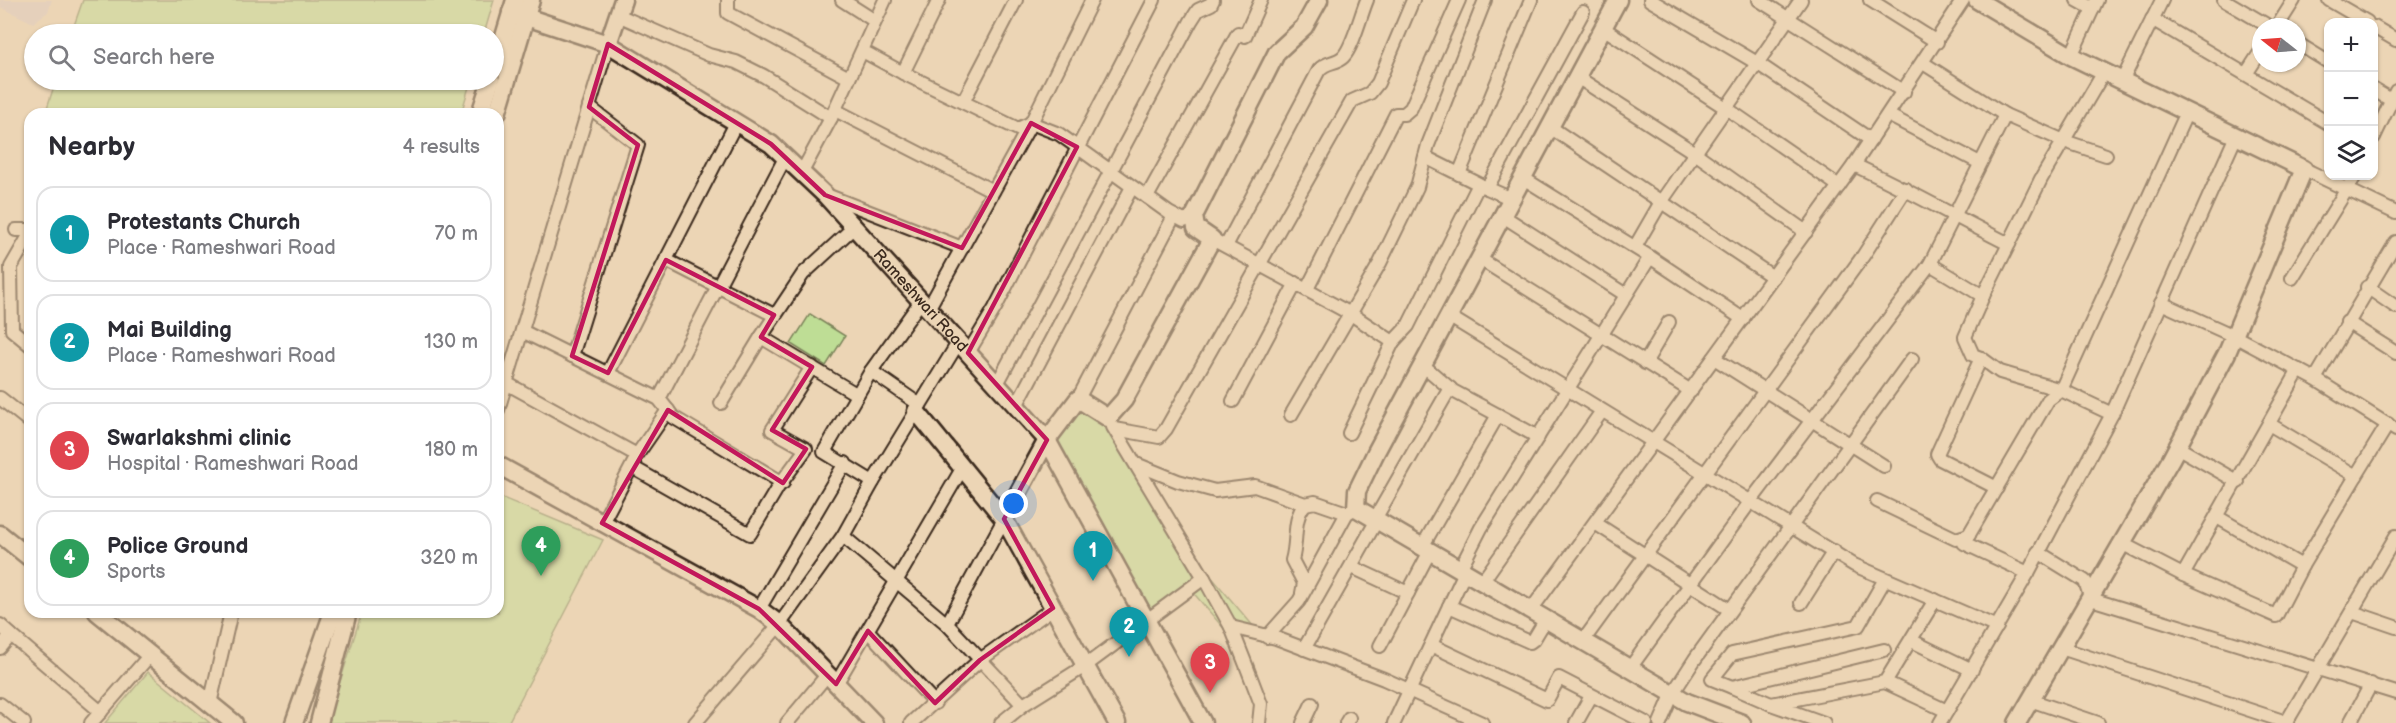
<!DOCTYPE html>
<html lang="en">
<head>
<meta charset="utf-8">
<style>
  body { margin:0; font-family:"Balsamiq Sans",sans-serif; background:#f2f2f3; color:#2b2b33 }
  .controls { position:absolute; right:18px; top:18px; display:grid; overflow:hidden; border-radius:12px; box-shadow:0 2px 4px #0004 }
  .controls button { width:54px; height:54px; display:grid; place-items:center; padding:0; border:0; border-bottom:2px solid #e1e1e2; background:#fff; color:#2b2b33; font:30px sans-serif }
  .compass { position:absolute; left:2252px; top:18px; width:54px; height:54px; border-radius:50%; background:#fff; box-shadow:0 2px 4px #0004; rotate:287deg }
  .you { position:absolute; left:1014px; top:504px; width:21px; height:21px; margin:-15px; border:4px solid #fff; border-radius:50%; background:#1a73e8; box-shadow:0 0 0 9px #1a73e833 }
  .badge { display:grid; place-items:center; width:39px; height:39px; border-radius:50%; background:#d93025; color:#fff; font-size:20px; font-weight:700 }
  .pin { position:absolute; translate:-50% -50px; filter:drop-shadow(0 2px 3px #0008) }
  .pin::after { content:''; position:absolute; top:32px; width:21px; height:18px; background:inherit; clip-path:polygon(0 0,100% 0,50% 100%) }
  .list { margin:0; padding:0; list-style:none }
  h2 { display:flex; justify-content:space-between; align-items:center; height:78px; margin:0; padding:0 24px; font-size:26px }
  h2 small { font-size:20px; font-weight:400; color:#7c7c81 }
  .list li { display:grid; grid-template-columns:39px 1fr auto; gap:18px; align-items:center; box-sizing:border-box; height:96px; margin:0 12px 12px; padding:0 12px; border:2px solid #e1e1e2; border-radius:18px }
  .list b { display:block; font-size:22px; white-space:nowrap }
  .list p { margin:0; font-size:20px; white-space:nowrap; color:#7c7c81 }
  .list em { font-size:20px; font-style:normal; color:#7c7c81 }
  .icon { flex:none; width:33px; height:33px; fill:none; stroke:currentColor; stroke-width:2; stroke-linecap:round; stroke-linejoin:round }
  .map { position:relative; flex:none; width:2396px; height:723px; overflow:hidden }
  .search { position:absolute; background:#fff; box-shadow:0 2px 4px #0004; left:24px; top:24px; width:480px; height:66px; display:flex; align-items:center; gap:15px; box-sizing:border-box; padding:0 21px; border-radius:33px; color:#7c7c81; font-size:22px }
  .panel { position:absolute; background:#fff; box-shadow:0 2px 4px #0004; left:24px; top:108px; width:480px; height:510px; border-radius:18px }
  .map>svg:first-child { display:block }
</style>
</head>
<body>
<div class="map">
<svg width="2396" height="723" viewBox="0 0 2396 723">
  <rect width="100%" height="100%" fill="#ecd5b5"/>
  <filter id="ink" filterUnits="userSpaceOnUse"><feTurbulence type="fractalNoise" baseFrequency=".0167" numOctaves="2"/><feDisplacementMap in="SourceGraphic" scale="12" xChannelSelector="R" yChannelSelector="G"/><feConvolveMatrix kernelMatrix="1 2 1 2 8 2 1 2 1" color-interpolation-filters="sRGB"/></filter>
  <g filter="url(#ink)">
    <path fill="#dccbc4" d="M0,0h52l-4,12 -15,11 -33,-16z"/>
    <g fill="#bedd95" stroke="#7c845a" stroke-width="1.5">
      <path d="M83,0h411l-10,34h-413z"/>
      <path d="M56,80h415l-10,34h-416z"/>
      <path d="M810,314l35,22 -19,30 -35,-22z"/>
      <path d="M1080,404l26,17 92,155 -50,34 -97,-170z"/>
      <path d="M498,496l105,44 -95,183h-181l35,-111h136z"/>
      <path d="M1209,574l45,53 -18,16 -45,-53z"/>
      <path d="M148,672l62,51h-105z"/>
    </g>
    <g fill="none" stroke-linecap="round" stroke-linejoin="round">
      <defs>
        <g id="street">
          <path d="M728,0v13l121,65"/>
          <path d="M842,0l33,21"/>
          <path d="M939,0l-36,73 115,56 13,-6 28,11 110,79 15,8 10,-5"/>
          <path d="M1650,0l107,63 114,77"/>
          <path d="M1759,0l145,92"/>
          <path d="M1870,0l67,42"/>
          <path d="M2077,0l16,9"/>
          <path d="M2224,0l46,27"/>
          <path d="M2329,0l38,22"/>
          <path d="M618,15l91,40 27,7 28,14 67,42"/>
          <path d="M2152,19l176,104"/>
          <path d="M2277,27l17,-27"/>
          <path d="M2374,27l22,13"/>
          <path d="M1603,28l123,80 113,78"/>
          <path d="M2297,43l31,19"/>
          <path d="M868,54l35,19"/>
          <path d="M2071,56l26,-56"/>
          <path d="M2246,74l15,-23"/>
          <path d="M1577,77l118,76 111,79"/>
          <path d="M2122,81l40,-81"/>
          <path d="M2374,90l17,10"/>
          <path d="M963,102l53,-102"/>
          <path d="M839,112l154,79"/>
          <path d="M1888,115l92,48"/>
          <path d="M2005,115l59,26 42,14"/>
          <path d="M1550,127l223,150"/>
          <path d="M2374,137l22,-46"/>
          <path d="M1425,157l34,17"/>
          <path d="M1854,165c53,24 103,53 155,79l-26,52 -53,-32"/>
          <path d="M2304,169l92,44"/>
          <path d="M802,172l29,-54 54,-118"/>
          <path d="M1523,178l127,79 93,62"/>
          <path d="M1480,185l32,14"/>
          <path d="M1487,188l96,-176"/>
          <path d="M829,196l133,52"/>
          <path d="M1147,197l91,-164 7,3 16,-36"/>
          <path d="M1503,216l123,79"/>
          <path d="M854,227l-51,47 -42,63 95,57"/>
          <path d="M16,230h14"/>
          <path d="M30,234l-19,33 1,63 18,15"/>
          <path d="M1212,239l139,75 42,28 -44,91"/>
          <path d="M2009,244l32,-65 63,-107"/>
          <path d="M1226,246l93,-176c7,-9 17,-6 24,-13 10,-10 18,-43 24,-57"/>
          <path d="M1635,247l26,-45 140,-202"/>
          <path d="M1480,259l211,132"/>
          <path d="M666,260l108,55"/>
          <path d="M2292,278l63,-102"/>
          <path d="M2367,287l29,20"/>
          <path d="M1307,289l89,-175h8l7,-6 48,-108"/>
          <path d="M1983,296l-18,41 8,18 8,3 19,14 61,18"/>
          <path d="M2161,303l73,33 81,43 81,-137"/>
          <path d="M928,309l103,-186 61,-123"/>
          <path d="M1450,317l404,248 143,62"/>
          <path d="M2347,322l49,31"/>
          <path d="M522,331l137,68 14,18 110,66"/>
          <path d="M1393,342l15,-16 71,-142 -20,-10 72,-174"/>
          <path d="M968,353l27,-45 159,-308"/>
          <path d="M572,356l66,-211 -49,-38"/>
          <path d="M1714,358l170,108"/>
          <path d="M1981,358l-44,96 3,5 57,29"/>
          <path d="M1645,363l24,-41"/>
          <path d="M871,371l49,34"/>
          <path d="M608,373l128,-250"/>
          <path d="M2315,379l81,51"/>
          <path d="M506,383l131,72 31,-45"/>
          <path d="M997,384l194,-363 7,-11 13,-6 2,-4"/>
          <path d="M0,398l30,24"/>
          <path d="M659,399l127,-243"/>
          <path d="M1078,399l96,-183"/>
          <path d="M1233,401l63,-118"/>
          <path d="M721,403l40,-66"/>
          <path d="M1016,406l116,-219"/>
          <path d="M498,410l110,-366"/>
          <path d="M2112,414l-51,-24 126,-278"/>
          <path d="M1291,415l89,-152 37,-76 11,-42 57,-145"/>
          <path d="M1498,415l40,22"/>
          <path d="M1115,429l44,8 7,-8 186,-328 18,-8 8,-10 35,-83"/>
          <path d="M2177,447l61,35"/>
          <path d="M1136,464l42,17 37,10 40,-5 50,18 10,-2 32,11 9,-5"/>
          <path d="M632,467l118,67 28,-47 28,-38 -34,-19 40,-63"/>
          <path d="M2356,476l32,-52"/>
          <path d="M873,482l-49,-30 47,-81 50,-70"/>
          <path d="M1877,501l79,38 13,-4"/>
          <path d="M2217,517l85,49 54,-90 -87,-52"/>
          <path d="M1375,519l75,-131"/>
          <path d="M602,523l32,-61"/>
          <path d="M1595,523l135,87"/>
          <path d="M843,536l104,88"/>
          <path d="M2121,543l62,32 116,-205"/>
          <path d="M1422,547l76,-132 -45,-24 -29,-25"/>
          <path d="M2038,552l47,29 6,18 305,94"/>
          <path d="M1352,567l56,26"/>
          <path d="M1460,569l21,-41 169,-271"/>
          <path d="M2028,573l-64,-30 84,-143 13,-10"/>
          <path d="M2183,575l93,41 26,-50"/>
          <path d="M1204,578l27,49 15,38 15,39 -2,19"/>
          <path d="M1482,582l120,-171"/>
          <path d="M1302,593l2,-10 -12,-23c6,-20 0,-40 13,-56"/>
          <path d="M1801,603l33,-52"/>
          <path d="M1449,606l81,36 4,-3 12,-20"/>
          <path d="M759,609l86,-146"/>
          <path d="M1531,610l323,-445 109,-165"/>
          <path d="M2352,612l44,15"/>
          <path d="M0,625l11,10"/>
          <path d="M1231,627l45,11 108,41 98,44"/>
          <path d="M868,631l67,72"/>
          <path d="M1267,637l32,-36 48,-88"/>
          <path d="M1583,641l280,-385 43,-67"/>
          <path d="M1912,641l60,29"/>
          <path d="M1431,645l116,55 12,-22 87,45"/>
          <path d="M1380,646l50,-95"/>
          <path d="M0,648l11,-13 90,77"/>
          <path d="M2061,648l225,74"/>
          <path d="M1304,649l73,-129"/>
          <path d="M1884,650l-152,37 -20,-8 20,-25 126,-28 27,-47"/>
          <path d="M1630,668l120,-166 180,-238 75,-149 -82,-52"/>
          <path d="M1885,682l62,29"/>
          <path d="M836,684l127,-217"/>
          <path d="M1732,687l39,17"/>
          <path d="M2030,700l68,23"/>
          <path d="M0,704l24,19"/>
          <path d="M210,704l21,-92"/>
          <path d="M1023,705l62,-39 119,-88 -91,-151"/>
          <path d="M91,723l59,-68"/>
          <path d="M695,723l84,-98 64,-89 30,-54 85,-139"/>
          <path d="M787,723l40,-48"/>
          <path d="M911,723l69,-63 73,-52"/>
          <path d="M1001,723l22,-18 -76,-81 57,-105"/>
          <path d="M1303,723l9,-19"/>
          <path d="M1346,723l3,-5"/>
          <path d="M1394,723l71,-151"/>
          <path d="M1576,723l15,-27"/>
          <path d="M1660,723l13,-30 22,-34 217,-300"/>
          <path d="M1824,723l-53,-19 114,-22 50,-82"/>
          <path d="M1940,723l88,-150 84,-159 124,-278"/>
          <path d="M2286,723l110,-187"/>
          <path d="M2350,723l21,-39"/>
        </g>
        <g id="secondary">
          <path d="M1618,0l-242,452 -19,39 -1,17 331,194 55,21"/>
          <path d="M1977,0l94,56 233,113 -77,184 -56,106 -154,264"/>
          <path id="s1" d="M511,12l97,32 163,100 54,51 222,245 156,283"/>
          <path d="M608,44l15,-44"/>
          <path d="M494,70l21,-70"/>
          <path d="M480,114l11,-34"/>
          <path d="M497,114l34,-114"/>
          <path d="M916,411l88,108"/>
          <path d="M498,465l261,144 20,15 95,99"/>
          <path d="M0,534l30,24"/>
          <path d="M97,612l137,111"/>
          <path d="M294,723l39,-111"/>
          <path d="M319,723l29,-111"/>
          <path d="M1117,723l-113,-204 43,-79 31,-41 30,19 16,-18 88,-161 -16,-11 -2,-12 83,-164 27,-25 15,-27"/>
        </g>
      </defs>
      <use href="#street" stroke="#3b2a1e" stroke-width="16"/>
      <use href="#secondary" stroke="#3b2a1e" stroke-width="21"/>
      <use href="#street" stroke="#ecd5b5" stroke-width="12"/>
      <use href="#secondary" stroke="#ecd5b5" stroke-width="16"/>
    </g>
  </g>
  <path d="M0 0H2396V723H0ZM608,44l163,100 54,51 137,53 69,-125 46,24 -109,206 79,87 -43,79 49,89 -73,52 -45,43 -67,-72 -32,53 -77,-75 -157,-86 66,-113 115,73 23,-34 -34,-19 40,-63 -51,-30 13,-22 -108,-55 -58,113 -36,-17 66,-211 -49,-38z" fill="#ecd5b5" fill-opacity=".55" fill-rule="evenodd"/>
  <path fill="none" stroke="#c2185b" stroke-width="4.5" stroke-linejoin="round" d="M608,44l163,100 54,51 137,53 69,-125 46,24 -109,206 79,87 -43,79 49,89 -73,52 -45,43 -67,-72 -32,53 -77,-75 -157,-86 66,-113 115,73 23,-34 -34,-19 40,-63 -51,-30 13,-22 -108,-55 -58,113 -36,-17 66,-211 -49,-38z"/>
  <g text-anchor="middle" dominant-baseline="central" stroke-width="5" stroke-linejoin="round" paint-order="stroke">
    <g font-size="16" fill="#3b2a1e" stroke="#ecd5b5">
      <text stroke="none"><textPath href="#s1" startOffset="510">Rameshwari Road</textPath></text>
    </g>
  </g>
</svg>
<div class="controls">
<button>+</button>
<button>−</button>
<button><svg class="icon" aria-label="layers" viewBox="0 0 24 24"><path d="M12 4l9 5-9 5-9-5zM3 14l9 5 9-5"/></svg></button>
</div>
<svg class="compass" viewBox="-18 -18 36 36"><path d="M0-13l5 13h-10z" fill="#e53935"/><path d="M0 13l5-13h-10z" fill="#7c7c81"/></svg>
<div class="you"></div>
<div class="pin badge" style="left:1093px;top:581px;background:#0f9aa8">1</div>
<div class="pin badge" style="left:1129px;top:657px;background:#0f9aa8">2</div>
<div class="pin badge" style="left:1210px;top:693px;background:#e0444e">3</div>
<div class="pin badge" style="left:541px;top:576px;background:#2e9e5b">4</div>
<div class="search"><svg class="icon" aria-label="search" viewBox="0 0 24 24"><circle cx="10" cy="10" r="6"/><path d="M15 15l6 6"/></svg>Search here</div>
<section class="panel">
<h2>Nearby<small>4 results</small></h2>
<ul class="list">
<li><span class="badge" style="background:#0f9aa8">1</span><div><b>Protestants Church</b><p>Place · Rameshwari Road</p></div><em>70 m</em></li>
<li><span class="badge" style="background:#0f9aa8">2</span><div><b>Mai Building</b><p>Place · Rameshwari Road</p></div><em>130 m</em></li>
<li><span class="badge" style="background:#e0444e">3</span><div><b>Swarlakshmi clinic</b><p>Hospital · Rameshwari Road</p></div><em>180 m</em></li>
<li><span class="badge" style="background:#2e9e5b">4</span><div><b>Police Ground</b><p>Sports</p></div><em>320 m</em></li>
</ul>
</section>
</div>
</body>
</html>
